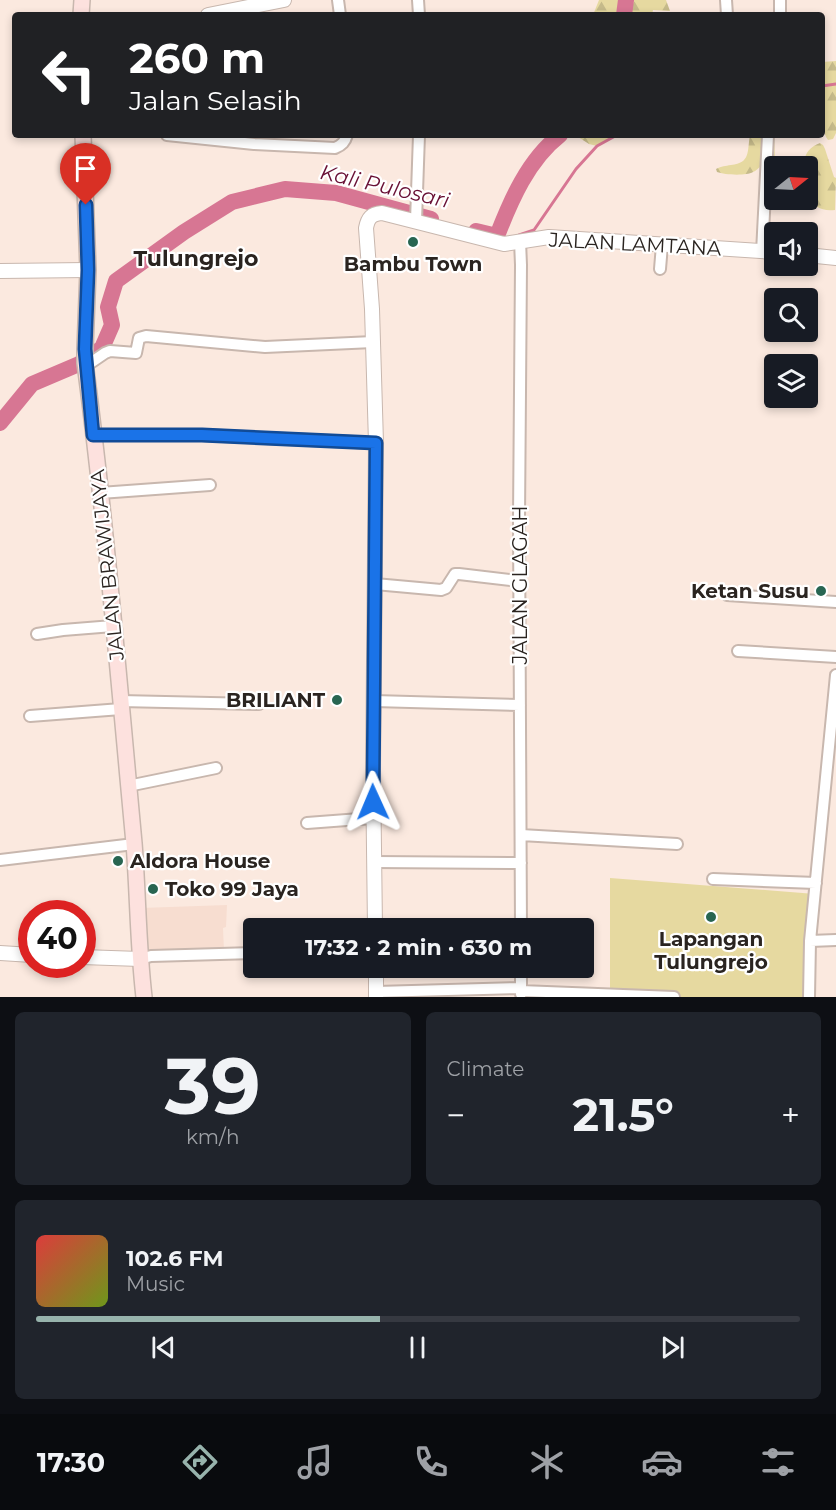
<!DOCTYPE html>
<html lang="en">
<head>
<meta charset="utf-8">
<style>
	:root { --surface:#171b24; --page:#20242c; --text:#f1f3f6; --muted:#9ea1a6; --line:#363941; --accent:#97b3ac }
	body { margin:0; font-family:Montserrat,sans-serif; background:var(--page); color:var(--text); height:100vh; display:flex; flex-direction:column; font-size:22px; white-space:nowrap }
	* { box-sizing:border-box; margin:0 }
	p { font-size:20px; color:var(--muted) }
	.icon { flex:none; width:33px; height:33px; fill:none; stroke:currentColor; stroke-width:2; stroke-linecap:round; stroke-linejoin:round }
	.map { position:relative; height:997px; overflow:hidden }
	.details { display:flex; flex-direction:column; gap:15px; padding:15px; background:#0d0f14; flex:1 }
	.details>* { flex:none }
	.hud { position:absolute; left:12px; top:12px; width:813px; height:126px; border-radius:6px; box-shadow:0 3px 9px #0003; background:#202124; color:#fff; overflow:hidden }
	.needle { width:39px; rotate:72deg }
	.fabs { position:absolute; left:764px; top:156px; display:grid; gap:12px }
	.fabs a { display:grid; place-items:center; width:54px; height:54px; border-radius:6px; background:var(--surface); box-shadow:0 3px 9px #0003; font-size:30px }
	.speed { position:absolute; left:18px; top:900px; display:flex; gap:12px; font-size:30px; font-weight:700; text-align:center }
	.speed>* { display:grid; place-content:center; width:78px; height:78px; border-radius:50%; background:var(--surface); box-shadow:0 3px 9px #0003; line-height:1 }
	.speed .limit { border:9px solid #d22; background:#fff; color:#111 }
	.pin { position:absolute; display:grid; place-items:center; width:51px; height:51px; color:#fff; margin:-62px -26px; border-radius:50% 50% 50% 0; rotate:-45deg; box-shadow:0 0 6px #0007 }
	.pin .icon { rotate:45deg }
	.me { position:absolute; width:66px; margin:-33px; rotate:359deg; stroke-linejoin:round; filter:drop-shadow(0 0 4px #0008) }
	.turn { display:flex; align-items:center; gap:21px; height:126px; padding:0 18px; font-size:27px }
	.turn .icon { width:78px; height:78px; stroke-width:2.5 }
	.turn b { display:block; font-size:42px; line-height:51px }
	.big { font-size:45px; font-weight:700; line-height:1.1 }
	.details .card { flex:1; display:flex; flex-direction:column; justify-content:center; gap:9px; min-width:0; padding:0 21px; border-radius:9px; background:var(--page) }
	.details .dial { align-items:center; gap:0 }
	.dial b { font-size:78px; line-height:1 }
	.song { display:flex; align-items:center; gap:18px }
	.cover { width:72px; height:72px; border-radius:9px; background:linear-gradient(135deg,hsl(0 70% 55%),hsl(80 70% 35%)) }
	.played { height:6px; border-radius:3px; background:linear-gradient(90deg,var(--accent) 45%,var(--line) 45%) }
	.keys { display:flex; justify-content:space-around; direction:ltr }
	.heat { display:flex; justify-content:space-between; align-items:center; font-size:33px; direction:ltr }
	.details .tiles { flex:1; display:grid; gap:15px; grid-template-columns:1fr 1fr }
	.card:last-child { grid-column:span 2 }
	.trip { position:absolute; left:243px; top:918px; width:351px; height:60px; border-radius:6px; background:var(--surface); box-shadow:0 3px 9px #0003; font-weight:700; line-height:60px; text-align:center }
	.menu { display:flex; height:96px; justify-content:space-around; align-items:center; background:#090b0e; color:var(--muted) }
	.menu .icon { width:42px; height:42px }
	.menu .current { color:var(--accent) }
	.menu b { font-size:27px; color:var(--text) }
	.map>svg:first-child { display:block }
</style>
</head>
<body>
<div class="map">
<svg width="836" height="997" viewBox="0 0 836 997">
	<defs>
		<pattern id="forest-firs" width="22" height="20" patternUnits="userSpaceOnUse" patternTransform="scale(1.5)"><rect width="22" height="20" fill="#e6d9a0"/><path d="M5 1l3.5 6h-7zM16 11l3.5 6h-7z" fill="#c5ba8a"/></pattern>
	</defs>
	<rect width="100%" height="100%" fill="#fbe9df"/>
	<path fill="#f7ddd0" d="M227,905L226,927L223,928L224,951L143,949L141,908Z"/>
	<path fill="url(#forest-firs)" d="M599,0H666L670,11L653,10L652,15H593Z
		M836,61V133L833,139L828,140C818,127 822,80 822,62Z
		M575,135H617L597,146L589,144Z
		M750,135H774L775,160C771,163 767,164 761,166C758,168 756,171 753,172C746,176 725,175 717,172L716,169C722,166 725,166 731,165C751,163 747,151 750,135Z
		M820,143L823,145L825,149L834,177L836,178L835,210C805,213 807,188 807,166H805C803,155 809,147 820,143Z"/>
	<path fill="#e6d9a0" d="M610,878L815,894L809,997H674L610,995Z"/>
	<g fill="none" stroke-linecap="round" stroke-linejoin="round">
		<path stroke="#d77693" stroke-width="3" d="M822,86L836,84
			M519,235L534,230L576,169L597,146L617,135"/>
		<path stroke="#d77693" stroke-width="16" d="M624,15L626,0
			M476,231L497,236C511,200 528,160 560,135
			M0,423L32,384L79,364L102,348L112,325L108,307L116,281L184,232L232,202L285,189L336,193L431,219"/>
		<g stroke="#c8b7ae" stroke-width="14">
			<path id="minor" d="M338,0L340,15
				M418,0L419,15
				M726,0L727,15
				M780,0V15
				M167,135L254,144L335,148C342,145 345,142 347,135
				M416,221L419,135
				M520,241L521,265L519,519L521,928
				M762,252L768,135
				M660,269L662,245
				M86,366L105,353L110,351L136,353L139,338L146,336L265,347L373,342
				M93,435H202L376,443
				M100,493L210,485
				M375,584L441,590L446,588L455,574H459L519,581
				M727,595L836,602
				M37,634L63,630L113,626
				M738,651L836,657
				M120,701L259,704
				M374,701L520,705
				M30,716L121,709
				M128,786L216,768
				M307,823L373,818
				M521,835L677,844
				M0,860L134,844
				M374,862L521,863
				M713,879L816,883
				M810,941L836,940
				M140,959L151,956L254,953
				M521,991L674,997
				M376,992L521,988
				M521,994V968
				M809,997L810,941L836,675"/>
		</g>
		<g stroke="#c8b7ae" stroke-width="16">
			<path id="tertiary" d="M208,15L284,0
				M807,255L836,258
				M0,271L88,270
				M375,928L373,770L376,443L372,309L366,228C368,218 371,214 382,213L504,244L549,237L774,252
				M0,953L32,955
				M82,957L140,959
				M376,968V997"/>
		</g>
		<g stroke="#c8b7ae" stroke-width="18">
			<path id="secondary" d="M81,15L82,0
				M83,135L88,270L85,349V363C106,523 119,683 134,843C138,894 138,946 144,997"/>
		</g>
		<use href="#minor" stroke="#fff" stroke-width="10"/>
		<use href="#tertiary" stroke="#fff" stroke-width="14"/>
		<use href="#secondary" stroke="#fde1de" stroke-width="15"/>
	</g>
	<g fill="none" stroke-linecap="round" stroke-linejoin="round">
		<g stroke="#114b97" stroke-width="15">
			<path id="route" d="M86,205L88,270L85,349L93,435H202L376,443L373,802"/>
		</g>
		<use href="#route" stroke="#1a73e8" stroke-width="10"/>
	</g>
	<g fill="#286551" stroke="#fff" stroke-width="2">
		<circle cx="413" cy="242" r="6"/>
		<circle cx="821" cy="591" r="6"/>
		<circle cx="337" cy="700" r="6"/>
		<circle cx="118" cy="861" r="6"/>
		<circle cx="153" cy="889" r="6"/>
		<circle cx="711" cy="917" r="6"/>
	</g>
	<g text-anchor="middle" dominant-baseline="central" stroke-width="4.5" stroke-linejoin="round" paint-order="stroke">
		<g font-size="20" fill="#2a2420" stroke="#fff">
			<text transform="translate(635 244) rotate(3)">JALAN LAMTANA</text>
			<text transform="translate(107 565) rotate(-96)">JALAN BRAWIJAYA</text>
			<text transform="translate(520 585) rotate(-90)">JALAN GLAGAH</text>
		</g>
		<g font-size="20" font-weight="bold" fill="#2a2420" stroke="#fff">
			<text x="413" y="264">Bambu Town</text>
			<text x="809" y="591" text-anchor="end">Ketan Susu</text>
			<text x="325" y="700" text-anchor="end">BRILIANT</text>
			<text x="130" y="861" text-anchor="start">Aldora House</text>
			<text x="165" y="889" text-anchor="start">Toko 99 Jaya</text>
			<text x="711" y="939">Lapangan<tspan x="711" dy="23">Tulungrejo</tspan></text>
		</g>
		<g font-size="21" font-style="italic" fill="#680f34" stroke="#fff">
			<text transform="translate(385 186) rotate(13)">Kali Pulosari</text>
		</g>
		<g font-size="22" font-weight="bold" fill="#2a2420" stroke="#fff">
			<text x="196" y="258">Tulungrejo</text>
		</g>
	</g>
</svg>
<div class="fabs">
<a><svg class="needle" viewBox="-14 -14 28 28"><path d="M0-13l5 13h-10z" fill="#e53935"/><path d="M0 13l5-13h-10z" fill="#9ea1a6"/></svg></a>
<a><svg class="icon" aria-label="sound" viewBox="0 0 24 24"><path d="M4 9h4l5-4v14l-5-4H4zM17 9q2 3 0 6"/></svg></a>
<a><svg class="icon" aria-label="search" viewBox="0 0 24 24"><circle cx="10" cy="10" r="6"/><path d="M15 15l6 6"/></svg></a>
<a><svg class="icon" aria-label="layers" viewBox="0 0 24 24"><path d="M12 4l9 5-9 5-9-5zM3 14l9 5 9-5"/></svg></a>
</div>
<div class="speed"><div class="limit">40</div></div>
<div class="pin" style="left:86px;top:205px;background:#d93025"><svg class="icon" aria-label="arrive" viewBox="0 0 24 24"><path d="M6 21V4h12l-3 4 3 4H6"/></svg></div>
<svg class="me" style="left:373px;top:802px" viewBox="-20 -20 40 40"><path d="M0-17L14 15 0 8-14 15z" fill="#1a73e8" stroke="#fff" stroke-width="4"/></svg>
<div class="trip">17:32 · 2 min · 630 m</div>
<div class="hud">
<div class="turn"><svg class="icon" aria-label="left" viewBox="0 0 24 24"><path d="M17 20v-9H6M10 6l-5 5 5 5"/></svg><div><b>260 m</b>Jalan Selasih</div></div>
</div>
</div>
<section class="details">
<div class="tiles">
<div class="card dial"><b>39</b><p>km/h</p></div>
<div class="card"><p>Climate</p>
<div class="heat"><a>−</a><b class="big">21.5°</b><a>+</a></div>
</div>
<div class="card">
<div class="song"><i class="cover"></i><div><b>102.6 FM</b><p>Music</p></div></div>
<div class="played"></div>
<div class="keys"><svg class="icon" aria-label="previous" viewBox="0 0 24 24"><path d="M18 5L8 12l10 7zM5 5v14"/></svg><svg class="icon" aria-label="pause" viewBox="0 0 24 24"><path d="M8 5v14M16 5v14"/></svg><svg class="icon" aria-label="next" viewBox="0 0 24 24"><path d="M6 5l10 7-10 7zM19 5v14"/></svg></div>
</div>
</div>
</section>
<nav class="menu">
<b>17:30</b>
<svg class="icon current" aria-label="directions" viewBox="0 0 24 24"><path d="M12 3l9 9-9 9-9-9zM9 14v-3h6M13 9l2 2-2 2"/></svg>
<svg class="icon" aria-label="music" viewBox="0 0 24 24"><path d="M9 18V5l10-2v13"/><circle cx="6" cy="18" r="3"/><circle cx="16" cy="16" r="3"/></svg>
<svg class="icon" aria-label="phone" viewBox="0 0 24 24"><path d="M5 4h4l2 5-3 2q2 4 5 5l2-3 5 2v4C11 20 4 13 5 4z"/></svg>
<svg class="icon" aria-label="climate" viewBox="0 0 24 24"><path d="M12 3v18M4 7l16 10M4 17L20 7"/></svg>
<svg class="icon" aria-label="car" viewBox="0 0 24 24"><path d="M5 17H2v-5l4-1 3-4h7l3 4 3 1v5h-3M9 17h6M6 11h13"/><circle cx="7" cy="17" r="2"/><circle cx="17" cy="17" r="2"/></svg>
<svg class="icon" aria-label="filters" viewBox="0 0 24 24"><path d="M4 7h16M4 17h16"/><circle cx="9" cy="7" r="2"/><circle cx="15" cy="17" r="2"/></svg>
</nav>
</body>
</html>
